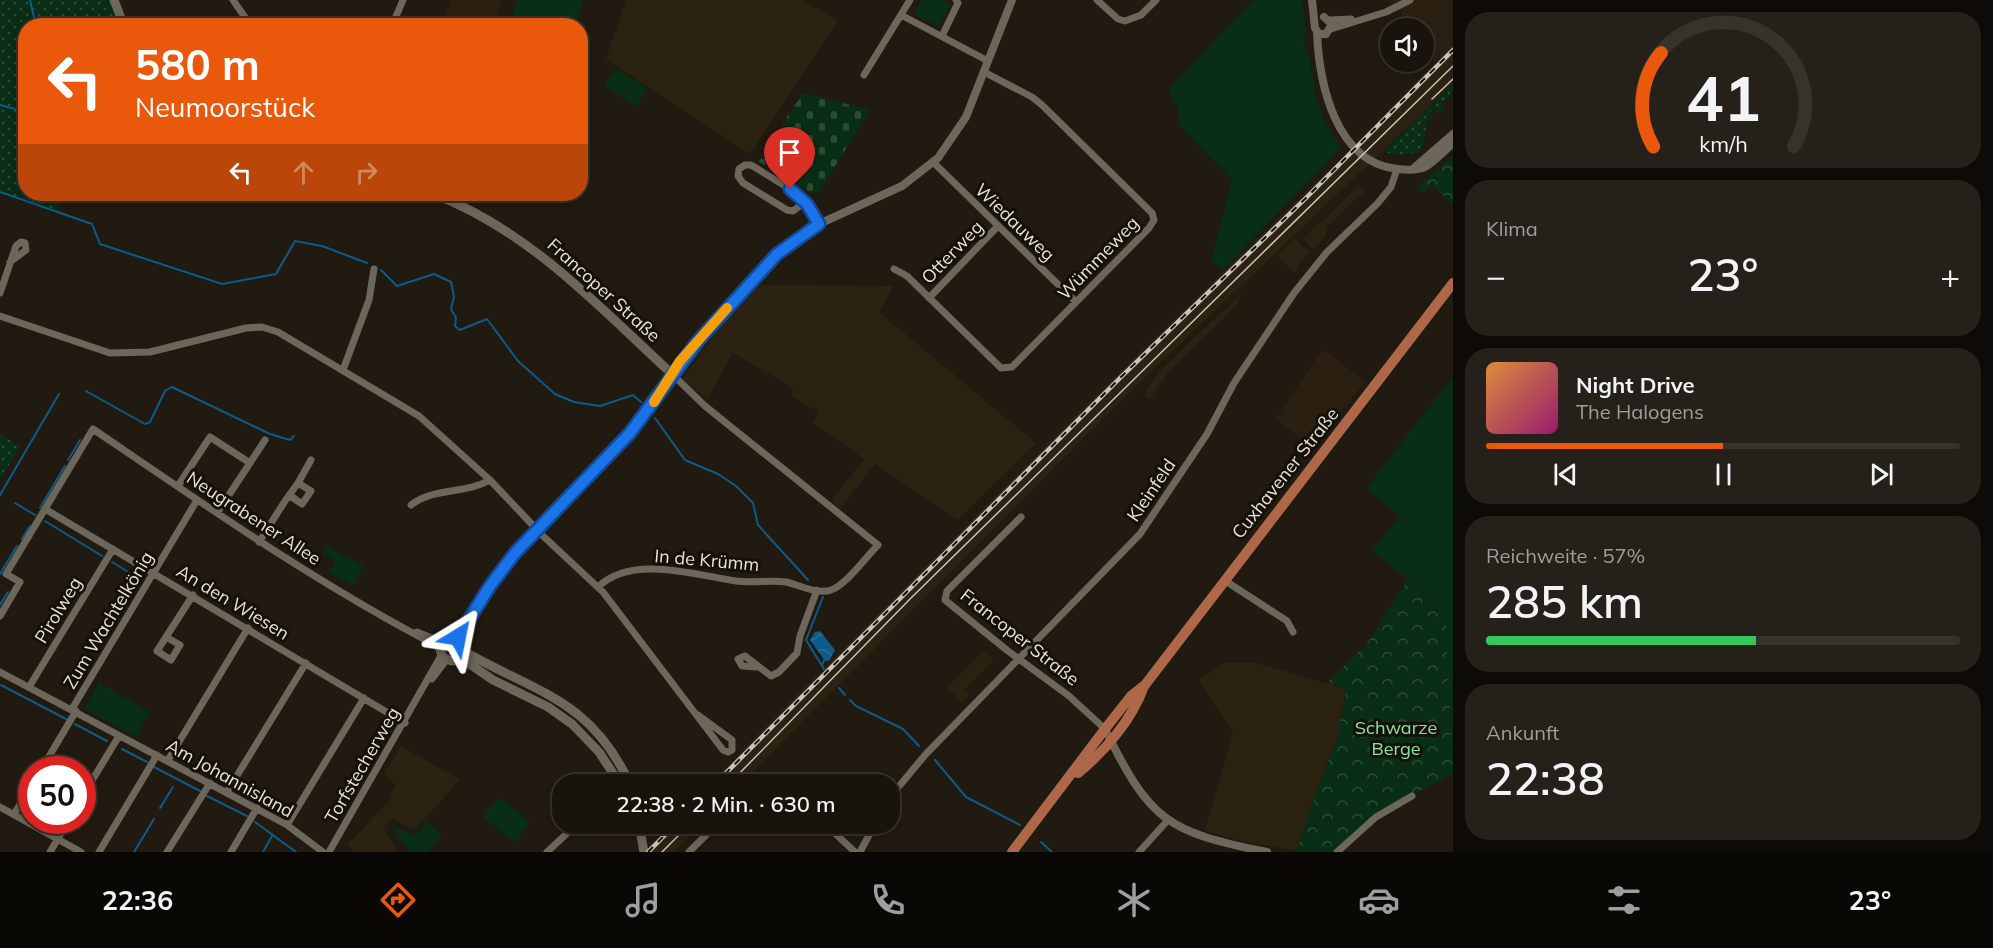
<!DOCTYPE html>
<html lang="de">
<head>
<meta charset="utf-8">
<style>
	:root { --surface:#18140c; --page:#25211a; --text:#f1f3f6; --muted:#9f9e9d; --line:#36332d; --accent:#ea580c }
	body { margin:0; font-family:Mulish,sans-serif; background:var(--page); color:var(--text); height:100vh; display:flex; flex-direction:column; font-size:22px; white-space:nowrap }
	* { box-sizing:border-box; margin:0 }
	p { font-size:20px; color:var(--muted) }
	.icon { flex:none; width:33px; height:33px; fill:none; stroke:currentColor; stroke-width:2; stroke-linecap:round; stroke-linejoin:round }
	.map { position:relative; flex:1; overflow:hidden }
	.panel { display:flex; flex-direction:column; gap:12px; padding:12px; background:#0d0b07; width:540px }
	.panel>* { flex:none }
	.top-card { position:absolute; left:18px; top:18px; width:570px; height:183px; border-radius:24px; box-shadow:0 3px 9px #0003,0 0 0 2px var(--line); background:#ea580c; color:#fff; overflow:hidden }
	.fabs { position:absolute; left:1380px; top:18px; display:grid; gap:12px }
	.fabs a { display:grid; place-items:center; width:54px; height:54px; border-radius:50%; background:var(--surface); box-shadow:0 3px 9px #0003,0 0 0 2px var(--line); font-size:30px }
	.speed { position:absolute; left:18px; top:756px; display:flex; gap:12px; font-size:30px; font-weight:700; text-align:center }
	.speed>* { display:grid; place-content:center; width:78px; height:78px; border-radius:50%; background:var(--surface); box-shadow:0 3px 9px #0003,0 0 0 2px var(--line); line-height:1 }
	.speed .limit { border:9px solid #d22; background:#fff; color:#111 }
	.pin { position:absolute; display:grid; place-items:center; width:51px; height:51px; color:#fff; margin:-62px -26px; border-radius:50% 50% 50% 0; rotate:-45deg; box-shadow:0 0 6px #0007 }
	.pin .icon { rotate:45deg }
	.me { position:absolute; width:66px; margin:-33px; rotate:35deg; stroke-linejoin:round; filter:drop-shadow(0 0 4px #0008) }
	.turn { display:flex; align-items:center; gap:21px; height:126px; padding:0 18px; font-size:27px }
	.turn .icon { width:78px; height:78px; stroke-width:2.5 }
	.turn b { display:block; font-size:42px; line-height:51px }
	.lanes { display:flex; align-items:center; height:57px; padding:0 18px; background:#0003; justify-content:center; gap:30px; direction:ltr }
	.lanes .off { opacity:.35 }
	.big { font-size:45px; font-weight:600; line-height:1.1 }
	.panel .widget { flex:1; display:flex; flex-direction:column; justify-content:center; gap:9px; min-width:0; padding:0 21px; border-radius:24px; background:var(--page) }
	.panel .dial { align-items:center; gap:0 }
	.dial svg { height:156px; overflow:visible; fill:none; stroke:var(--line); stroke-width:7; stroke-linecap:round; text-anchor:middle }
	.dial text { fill:var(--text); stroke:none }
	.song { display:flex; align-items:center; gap:18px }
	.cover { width:72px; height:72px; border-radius:9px; background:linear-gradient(135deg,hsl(30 70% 55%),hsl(320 70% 35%)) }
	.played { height:6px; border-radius:3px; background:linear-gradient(90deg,var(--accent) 50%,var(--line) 50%) }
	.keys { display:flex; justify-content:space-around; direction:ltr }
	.heat { display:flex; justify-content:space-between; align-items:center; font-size:33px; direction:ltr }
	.charge { height:9px; border-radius:4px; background:linear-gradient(90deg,#34c759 57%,var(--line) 0) }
	.trip { position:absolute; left:552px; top:774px; width:348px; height:60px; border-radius:24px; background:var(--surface); box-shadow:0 3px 9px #0003,0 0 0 2px var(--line); font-weight:600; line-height:60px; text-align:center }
	.menu { display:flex; height:96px; justify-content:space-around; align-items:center; background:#0a0805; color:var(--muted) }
	.menu .icon { width:42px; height:42px }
	.menu .on { color:var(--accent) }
	.menu b { font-size:27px; color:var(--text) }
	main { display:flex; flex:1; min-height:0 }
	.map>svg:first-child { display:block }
</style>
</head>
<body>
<main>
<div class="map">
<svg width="1453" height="852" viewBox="0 0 1453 852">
	<defs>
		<pattern id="grass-dots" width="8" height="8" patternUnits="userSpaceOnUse" patternTransform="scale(1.5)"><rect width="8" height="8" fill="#082e15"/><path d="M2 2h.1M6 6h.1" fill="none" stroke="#2c4c36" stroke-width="1.8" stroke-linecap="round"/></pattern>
		<pattern id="forest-crowns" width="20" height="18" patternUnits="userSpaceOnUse" patternTransform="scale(1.5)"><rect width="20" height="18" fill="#082e15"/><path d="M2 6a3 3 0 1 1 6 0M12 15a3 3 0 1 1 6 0" fill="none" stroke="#2c4c36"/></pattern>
		<pattern id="cemetery-stones" width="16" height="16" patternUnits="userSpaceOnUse" patternTransform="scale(1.5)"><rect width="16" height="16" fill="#082e15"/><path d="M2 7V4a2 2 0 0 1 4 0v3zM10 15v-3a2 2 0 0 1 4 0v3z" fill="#2c4c36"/></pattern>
		<pattern id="water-waves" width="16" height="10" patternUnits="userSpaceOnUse" patternTransform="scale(1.5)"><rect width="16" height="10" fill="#0c5b89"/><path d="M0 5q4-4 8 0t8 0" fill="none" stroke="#2f7299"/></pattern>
	</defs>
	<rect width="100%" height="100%" fill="#201a10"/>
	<path fill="#2b1f12" d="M451,0H502L495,25H440Z
		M1392,0H1453V45L1435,63L1424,46V28H1411Z
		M1323,349L1365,381L1318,442L1310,446L1276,418Z"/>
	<path fill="#2b2212" d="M626,0H803L838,21L750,154L606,59Z
		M1453,45V84L1131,391L740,784H709L1092,399L1337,162Z
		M1360,185L1365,191L1325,228L1327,235L1313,249L1303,239Z
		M1294,238L1309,253L1300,262L1295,273L1277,255Z
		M760,285L894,286L879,312L1036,443L958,520L875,464L840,509L831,501L864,459L813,423L819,412L792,397L793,388L733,353L707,399L682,379L716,333Z
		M1242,293L1237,305L1168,372L1150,399L1144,395L1159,371Z
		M984,650L994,660L965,689L970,694L962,702L947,688Z
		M1253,662L1346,689L1338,736L1314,797L1297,851L1236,840L1205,830L1233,733L1199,680L1225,663Z
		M401,746L460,780L414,830L392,819L383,828L398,852H355L347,845L392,798L390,795L396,785L384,774Z
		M671,824H702L673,852H643Z"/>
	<path fill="url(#grass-dots)" d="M0,0H114L123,25L26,26V194H63L58,212L0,192Z
		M1453,84V90L1449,94L1451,97L1441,102L1445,107L1439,113L1434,108L1430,112L1434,117L1427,122L1422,151L1401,155L1383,152Z
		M0,434L20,447L0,480Z"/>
	<path fill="url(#forest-crowns)" d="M1453,156V206L1433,185L1423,193L1417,187Z
		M1408,580L1429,597L1447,625L1453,773L1371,818L1335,852L1297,851L1314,798L1338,736L1346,689L1328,682L1366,645Z"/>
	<path fill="url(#cemetery-stones)" d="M803,93L870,110L819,192L810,193L758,161Z"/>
	<path fill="#082e15" d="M517,0H583L576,25H542L512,17Z
		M921,0H943L951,4L939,26L914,14Z
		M1253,0H1302L1306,32L1303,42L1309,54L1316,98L1325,122L1341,148L1223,270L1211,262L1232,180L1179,125V111L1168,90Z
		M616,68L648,89L636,106L604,86Z
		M1453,377V773L1446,626L1429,597L1372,551L1400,516L1366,488Z
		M327,546L364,566L353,586L329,572L335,561L323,553Z
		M99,682L150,712L136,737L84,709Z
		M499,797L530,822L515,843L483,817Z
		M427,822L442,835L427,852H410L391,825L415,836Z"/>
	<path fill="url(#water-waves)" d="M820,631L835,650L829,661H825L810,640L815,632Z"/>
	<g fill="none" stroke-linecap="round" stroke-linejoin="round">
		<path stroke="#0c5b89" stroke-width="2" d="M30,0L36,26
			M0,105L26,112
			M0,192L92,224L100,244L222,284L276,274L295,241L322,246L367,263
			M381,270L397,286L434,274L451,282L454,297L451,309L456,318L455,326L460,330L487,319L518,361L555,394L574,402L600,406L633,395L641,402
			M86,391L145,424L150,422L165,391L172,387L270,434L290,440L294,436
			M655,418L685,460L718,474L736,486L753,503L758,525L808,580
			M68,460L80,440
			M0,495L59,394
			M15,503L35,515
			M40,508L65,466
			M45,521L102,556
			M22,539L30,526
			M112,562L138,578
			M0,574L17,546
			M823,597L806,640L824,669
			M0,605L8,592
			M822,666L824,660
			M1,685L66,719
			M839,688L845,695
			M850,700L856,706L903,729L919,746
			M75,724L107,741
			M122,749L147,762
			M935,760L966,797L1020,825
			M154,767L200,791
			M207,796L247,816
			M160,808L173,787
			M255,822L296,852
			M1041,842L1052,852
			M134,852L154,819
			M263,852L272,836"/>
		<path stroke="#6d665a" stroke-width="7" d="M233,0L251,26
			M1097,0L1118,19L1125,21L1141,15L1156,0
			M901,15L988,61
			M1330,20L1351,19
			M392,26L403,0
			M1331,29L1386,12L1410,0
			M942,36L958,3L956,0
			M864,75L910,0
			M934,163L1076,302
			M805,202L793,211L787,210L743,183L738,176L739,169L745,165H751L795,192C806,201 812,211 819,224
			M894,269L907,276L1001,368L1012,367L1149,228L1154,220L1152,213L1042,105L1032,97L984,72
			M0,293L16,246L21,242L25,243L26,250L10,262
			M929,298L997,227
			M0,316L110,353L150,352L246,328L262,327L278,332L419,416L490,480L543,536L603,592L723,750L728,752L732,750V740L698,715
			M343,370L369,300L374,269
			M250,463L265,440
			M298,483L311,460
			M178,486L210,437L250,463L217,513
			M411,505C435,487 466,494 490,480
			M45,509L405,723
			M1021,517L947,591L945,600L1008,651L1069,696L1105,729
			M259,542L285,501L298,483L311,491L302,504L289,495
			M1224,580L1287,621L1293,632
			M598,587C631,554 696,575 736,581C753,583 769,580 786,582C800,585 818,595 831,590C846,585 866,557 878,545L705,406L672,374
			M0,616L20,582L6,574L93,429C206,506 319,585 441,648
			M417,632L442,642
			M166,637L180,645L171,660L157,651L193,595
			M758,667L742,666L738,659L745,656L771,676L779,672L797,653L800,636L817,590
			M0,672L287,825L323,852
			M432,679L447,659
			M29,687L113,549
			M72,709L197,500
			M168,760L248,628
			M41,770L76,711
			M755,784L769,779L786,784
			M227,792L306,663
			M82,797L119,736
			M890,797L926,754L1140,534L1207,434L1234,383L1294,293L1327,252L1377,204L1391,187L1397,169
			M0,807L81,852
			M14,814L32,785
			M825,824L855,852
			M287,825L364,698
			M50,852L69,820
			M99,852L157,755
			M167,852L210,783
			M231,852L257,808
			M329,852L442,654
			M547,852L577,824
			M689,852L717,824
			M860,852L875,824
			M1139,852L1168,820
			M1337,852L1376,817L1412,796"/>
		<path stroke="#6d665a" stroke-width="8" d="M1312,0L1315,28L1319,34H1326
			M1324,17L1332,24L1326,34
			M1317,32C1319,83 1335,162 1397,169C1406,170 1417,171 1425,167C1435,161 1444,151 1453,143
			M1414,168L1453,134
			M672,374L698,341L787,245L819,224L902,186L938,158L966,117L1012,0
			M1105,729C1150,821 1167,832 1267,852"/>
		<path stroke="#6d665a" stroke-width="9" d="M114,0L124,26
			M284,194L325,197L357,194
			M434,194C530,231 598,306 672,374L630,433L515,553L454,636
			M440 648a13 13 0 1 1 26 0a13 13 0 1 1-26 0Z
			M465,652C538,693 591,700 630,784
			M461,658L493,680L548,707L572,724L599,752L620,784
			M639,824L644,852"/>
		<path stroke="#ae6849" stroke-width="10" d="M1078,773C1105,751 1132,720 1144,686
			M1012,852L1105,729L1131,696L1145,685L1453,283"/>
		<path stroke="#c8c3bc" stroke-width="1.5" d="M1432,99L1453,79
			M729,784L910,599L1453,66
			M662,852L690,824"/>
		<g stroke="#c8c3bc" stroke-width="4.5">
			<path id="rail" d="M715,784L1121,377L1308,196L1453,50
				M648,852L676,824"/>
		</g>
		<use href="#rail" stroke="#161108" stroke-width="2" stroke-dasharray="7" stroke-linecap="butt"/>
	</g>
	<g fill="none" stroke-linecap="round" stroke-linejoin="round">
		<g stroke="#114b97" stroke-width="15">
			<path id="route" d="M458,637L490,586L515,553L630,433L698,341L777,254L819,224L807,204L790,189"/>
		</g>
		<use href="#route" stroke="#1a73e8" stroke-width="10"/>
		<path stroke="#f59e0b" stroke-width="10" d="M654,402L680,361L727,308"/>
	</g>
	<g text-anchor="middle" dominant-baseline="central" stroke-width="6" stroke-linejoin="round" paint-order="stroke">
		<g font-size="18" fill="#e7e3dc" stroke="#161108">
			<text transform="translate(1015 222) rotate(44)">Wiedauweg</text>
			<text transform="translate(952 252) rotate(-46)">Otterweg</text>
			<text transform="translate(1098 258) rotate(-46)">Wümmeweg</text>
			<text transform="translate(604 290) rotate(42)">Francoper Straße</text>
			<text transform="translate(1285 473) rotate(-52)">Cuxhavener Straße</text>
			<text transform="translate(1151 490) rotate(-56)">Kleinfeld</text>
			<text transform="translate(254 518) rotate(33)">Neugrabener Allee</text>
			<text transform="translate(707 560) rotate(5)">In de Krümm</text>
			<text transform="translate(233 602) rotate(31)">An den Wiesen</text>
			<text transform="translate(58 610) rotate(-59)">Pirolweg</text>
			<text transform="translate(108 620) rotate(-59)">Zum Wachtelkönig</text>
			<text transform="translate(1020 637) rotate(38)">Francoper Straße</text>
			<text transform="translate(362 765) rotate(-60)">Torfstecherweg</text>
			<text transform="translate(230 778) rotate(29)">Am Johannisland</text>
		</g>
		<g font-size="18" fill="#87e4a0" stroke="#161108">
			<text x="1396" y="727">Schwarze<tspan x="1396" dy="21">Berge</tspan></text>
		</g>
	</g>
</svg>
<div class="fabs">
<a><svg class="icon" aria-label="sound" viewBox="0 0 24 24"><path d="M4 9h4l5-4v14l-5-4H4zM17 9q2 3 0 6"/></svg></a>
</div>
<div class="speed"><div class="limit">50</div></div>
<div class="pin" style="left:790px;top:189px;background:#d93025"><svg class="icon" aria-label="arrive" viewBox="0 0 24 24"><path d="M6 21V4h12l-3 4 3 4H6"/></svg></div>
<svg class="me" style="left:458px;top:637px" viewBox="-20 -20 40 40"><path d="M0-17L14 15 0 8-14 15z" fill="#1a73e8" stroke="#fff" stroke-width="4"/></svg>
<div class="trip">22:38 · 2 Min. · 630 m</div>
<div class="top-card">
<div class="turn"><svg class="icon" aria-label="left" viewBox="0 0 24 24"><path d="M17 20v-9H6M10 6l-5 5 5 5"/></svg><div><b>580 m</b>Neumoorstück</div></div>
<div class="lanes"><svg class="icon" aria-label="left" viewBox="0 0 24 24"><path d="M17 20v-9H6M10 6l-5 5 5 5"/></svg><svg class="icon off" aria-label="ahead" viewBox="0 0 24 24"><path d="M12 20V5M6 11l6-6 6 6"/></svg><svg class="icon off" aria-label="right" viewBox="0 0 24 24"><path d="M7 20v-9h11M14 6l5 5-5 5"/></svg></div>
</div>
</div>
<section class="panel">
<div class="widget dial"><svg viewBox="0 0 100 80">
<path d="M14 69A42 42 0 1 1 86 69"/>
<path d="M14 69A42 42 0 0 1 18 21" stroke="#ea580c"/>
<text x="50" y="56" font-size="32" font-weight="700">41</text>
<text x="50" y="72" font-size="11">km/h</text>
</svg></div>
<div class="widget"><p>Klima</p>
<div class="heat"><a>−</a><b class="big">23°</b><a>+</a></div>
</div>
<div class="widget">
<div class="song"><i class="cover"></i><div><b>Night Drive</b><p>The Halogens</p></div></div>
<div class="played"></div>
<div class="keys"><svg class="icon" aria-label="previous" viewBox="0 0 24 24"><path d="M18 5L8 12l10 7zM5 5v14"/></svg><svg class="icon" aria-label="pause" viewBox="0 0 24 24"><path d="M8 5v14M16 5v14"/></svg><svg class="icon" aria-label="next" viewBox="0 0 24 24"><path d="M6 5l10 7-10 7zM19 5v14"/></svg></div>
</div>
<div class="widget"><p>Reichweite · 57%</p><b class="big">285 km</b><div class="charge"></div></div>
<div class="widget"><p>Ankunft</p><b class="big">22:38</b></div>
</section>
</main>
<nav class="menu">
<b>22:36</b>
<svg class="icon on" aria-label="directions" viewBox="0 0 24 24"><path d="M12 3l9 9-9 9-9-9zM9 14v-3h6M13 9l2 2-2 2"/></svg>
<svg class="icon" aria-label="music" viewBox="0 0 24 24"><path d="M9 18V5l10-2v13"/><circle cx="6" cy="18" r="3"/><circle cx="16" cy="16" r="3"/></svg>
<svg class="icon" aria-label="phone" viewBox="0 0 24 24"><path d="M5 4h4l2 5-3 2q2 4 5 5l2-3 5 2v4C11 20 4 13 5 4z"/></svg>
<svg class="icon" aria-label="climate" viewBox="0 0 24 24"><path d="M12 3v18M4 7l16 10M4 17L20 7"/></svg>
<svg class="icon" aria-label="car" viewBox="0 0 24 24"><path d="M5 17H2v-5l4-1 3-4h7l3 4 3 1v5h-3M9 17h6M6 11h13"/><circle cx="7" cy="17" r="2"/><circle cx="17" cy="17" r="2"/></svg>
<svg class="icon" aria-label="filters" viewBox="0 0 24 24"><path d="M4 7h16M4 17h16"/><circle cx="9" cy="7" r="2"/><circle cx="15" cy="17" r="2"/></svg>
<b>23°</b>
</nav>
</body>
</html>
